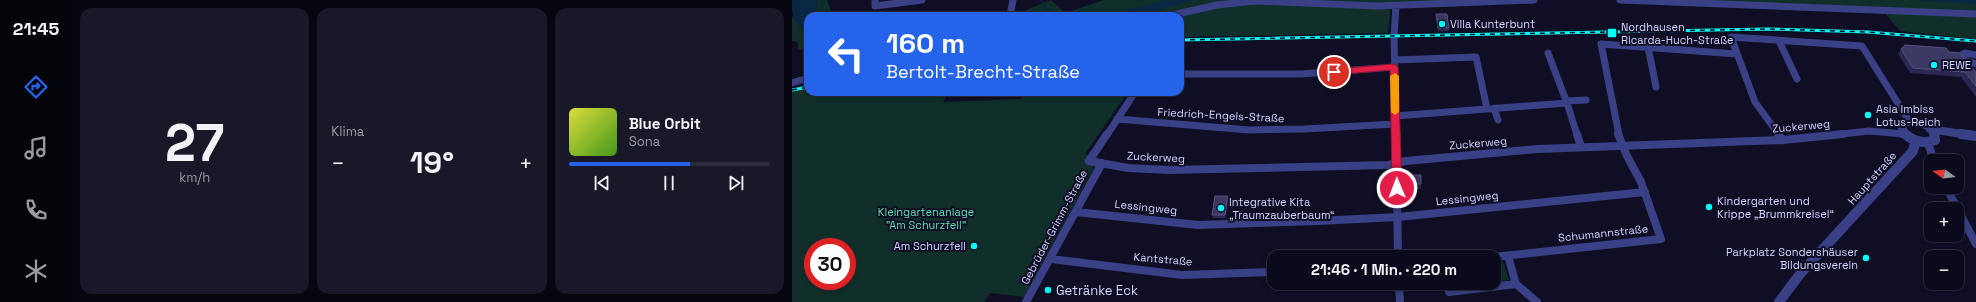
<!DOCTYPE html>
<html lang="de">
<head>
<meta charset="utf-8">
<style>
	:root { --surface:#0b0a1c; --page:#191829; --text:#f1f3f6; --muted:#9a9aa3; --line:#2b2b3b; --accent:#2563eb }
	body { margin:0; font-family:"Space Grotesk",sans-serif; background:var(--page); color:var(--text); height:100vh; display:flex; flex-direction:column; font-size:15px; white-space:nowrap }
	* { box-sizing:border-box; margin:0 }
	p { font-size:13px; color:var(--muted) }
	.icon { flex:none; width:22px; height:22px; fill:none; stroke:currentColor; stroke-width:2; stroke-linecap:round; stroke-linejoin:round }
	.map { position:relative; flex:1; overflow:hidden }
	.details { display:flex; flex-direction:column; gap:8px; padding:8px; background:#06060f; width:720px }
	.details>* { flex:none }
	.top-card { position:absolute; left:12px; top:12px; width:380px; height:84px; border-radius:12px; box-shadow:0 2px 6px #0003,0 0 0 1px var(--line); background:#2563eb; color:#fff; overflow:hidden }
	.needle { width:26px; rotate:284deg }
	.controls { position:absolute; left:1132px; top:154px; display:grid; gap:8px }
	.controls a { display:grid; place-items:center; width:40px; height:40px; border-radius:8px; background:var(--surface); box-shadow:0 2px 6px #0003,0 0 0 1px var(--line); font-size:20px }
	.speed { position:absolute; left:12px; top:238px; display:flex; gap:8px; font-size:20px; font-weight:700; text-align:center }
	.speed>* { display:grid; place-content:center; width:52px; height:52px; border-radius:50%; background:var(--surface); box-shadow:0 2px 6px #0003,0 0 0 1px var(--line); line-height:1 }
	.speed .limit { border:6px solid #d22; background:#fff; color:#111 }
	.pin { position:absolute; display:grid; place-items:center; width:34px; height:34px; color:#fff; margin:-17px; border:2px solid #fff; border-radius:50%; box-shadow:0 1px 4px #0007 }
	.me { position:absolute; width:44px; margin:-22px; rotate:359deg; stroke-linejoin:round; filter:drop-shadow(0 0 3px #0008) }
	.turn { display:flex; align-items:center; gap:14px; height:84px; padding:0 16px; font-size:18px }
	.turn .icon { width:52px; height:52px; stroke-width:2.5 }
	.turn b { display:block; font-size:28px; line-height:34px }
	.big { font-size:30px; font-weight:800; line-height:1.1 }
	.details .card { flex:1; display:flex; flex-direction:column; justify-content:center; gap:6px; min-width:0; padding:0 14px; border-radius:12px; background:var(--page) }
	.details .dial { align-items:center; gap:0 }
	.dial b { font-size:52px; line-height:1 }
	.song { display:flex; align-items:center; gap:12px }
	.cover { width:48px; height:48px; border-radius:6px; background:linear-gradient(135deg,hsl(60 70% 55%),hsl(100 70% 35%)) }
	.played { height:4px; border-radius:2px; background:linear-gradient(90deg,var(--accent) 60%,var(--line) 60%) }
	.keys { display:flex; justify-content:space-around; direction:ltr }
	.heat { display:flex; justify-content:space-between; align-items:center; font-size:22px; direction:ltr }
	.details .tiles { flex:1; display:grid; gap:8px; grid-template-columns:repeat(3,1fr) }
	.trip { position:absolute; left:475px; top:250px; width:234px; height:40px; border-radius:12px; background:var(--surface); box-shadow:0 2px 6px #0003,0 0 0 1px var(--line); font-weight:800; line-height:40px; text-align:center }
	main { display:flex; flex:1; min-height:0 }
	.tabs { display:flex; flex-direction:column; width:72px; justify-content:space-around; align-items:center; background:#04040b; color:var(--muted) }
	.tabs .icon { width:28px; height:28px }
	.tabs .on { color:var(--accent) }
	.tabs b { font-size:18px; color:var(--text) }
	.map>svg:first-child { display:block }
</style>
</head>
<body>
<main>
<nav class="tabs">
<b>21:45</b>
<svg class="icon on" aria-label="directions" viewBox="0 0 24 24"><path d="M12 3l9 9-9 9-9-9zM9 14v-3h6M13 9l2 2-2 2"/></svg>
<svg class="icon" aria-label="music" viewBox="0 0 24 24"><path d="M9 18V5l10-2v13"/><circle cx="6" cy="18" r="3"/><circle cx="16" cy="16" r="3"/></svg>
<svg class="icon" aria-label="phone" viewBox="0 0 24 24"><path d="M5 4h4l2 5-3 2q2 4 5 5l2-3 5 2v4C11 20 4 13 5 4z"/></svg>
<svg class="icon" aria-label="climate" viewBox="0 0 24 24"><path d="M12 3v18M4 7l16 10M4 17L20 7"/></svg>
</nav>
<section class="details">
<div class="tiles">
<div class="card dial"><b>27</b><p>km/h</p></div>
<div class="card"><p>Klima</p>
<div class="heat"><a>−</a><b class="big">19°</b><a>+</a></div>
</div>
<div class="card">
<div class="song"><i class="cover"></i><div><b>Blue Orbit</b><p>Sona</p></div></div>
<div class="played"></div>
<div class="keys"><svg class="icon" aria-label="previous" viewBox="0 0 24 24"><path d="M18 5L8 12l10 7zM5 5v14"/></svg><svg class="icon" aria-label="pause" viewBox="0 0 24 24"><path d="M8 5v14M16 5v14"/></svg><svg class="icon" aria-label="next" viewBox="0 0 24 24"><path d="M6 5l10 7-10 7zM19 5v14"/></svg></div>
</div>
</div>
</section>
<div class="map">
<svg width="1184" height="302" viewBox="0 0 1184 302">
	<rect width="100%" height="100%" fill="#0f0e25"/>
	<path fill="#112f2a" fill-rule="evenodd" d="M23,0H35L41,16H23L25,2Z
		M259,0L273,13L312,0H691L599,4L596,33L388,37V16H220Z
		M896,0H1180L1184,4V39L1108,31L1089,8Z
		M0,16L6,24L16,33V51L6,49V42L0,41Z
		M16,88V92H157L151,102L229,99L234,92H336L293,154L307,158L232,297L198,293L192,302H0V91ZM21,247H55V281H21Z
		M711,262L717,280L702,282V263Z"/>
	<path fill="#092643" d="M0,0H23L25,2L23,16H16V33C1,22 0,17 0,0Z
		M374,0H402L347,16H301L319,14Z
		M1123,0H1184V4Z"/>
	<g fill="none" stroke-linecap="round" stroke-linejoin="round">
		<path stroke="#092643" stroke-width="1.5" d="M249,0L255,9L270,16"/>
		<path stroke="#394085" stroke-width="7" d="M83,0V6L130,0
			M828,0L1184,14
			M218,16L221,0
			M376,16L425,5L463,1L585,6L742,0
			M987,41L1005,79
			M856,47L864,87
			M1184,55L1173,53L1168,56L1172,60L1184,64
			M603,60L684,57L695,109L603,116
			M388,74H509L602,67
			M0,83L16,78
			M774,101L794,100
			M775,103L785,135
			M702,108L706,120
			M695,109L775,103L756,53
			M325,119L457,130L512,129L603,124
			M315,135L343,92
			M604,135L602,36L604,6
			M827,135L809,44L945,54
			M987,135L963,102L939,37L1070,46L1117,121
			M1041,135L1077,131L1112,134"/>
		<path stroke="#394085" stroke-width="8" d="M315,134L297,161L336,168L376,170L596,165L614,161L746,149L991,140L1051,134
			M604,134L606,257
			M785,134L789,147
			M986,134L991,140
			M1110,134H1112
			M1136,143L1142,161
			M1154,187L1184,244
			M284,212L406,225L526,221L606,217L853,192
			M702,257L869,239L849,182L835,156L826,134
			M259,259L390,275L482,272
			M607,283L608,302
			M655,283L657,292L724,284L716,256
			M724,284L745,302
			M234,302L310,163"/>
		<path stroke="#394085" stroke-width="8" d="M1138,129L1176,135
			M1114,135L1109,126L1111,123C1122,120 1137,123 1143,135"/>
		<path stroke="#394085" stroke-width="10" d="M1113,134C1122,142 1132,144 1143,140L1142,134
			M1169,134L1184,136
			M987,302L1008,274L1121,151L1124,141"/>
		<g stroke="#00fef5" stroke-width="3">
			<path id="rail" d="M388,40L976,29L1076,32L1184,41
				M0,90L16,87"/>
		</g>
		<use href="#rail" stroke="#0f0e25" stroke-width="1.5" stroke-dasharray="5" stroke-linecap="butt"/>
	</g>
	<path fill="#2a2753" d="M644,14L657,28V31H646Z
		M1109,49L1157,52L1184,72V97L1169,77L1118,73L1106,54Z
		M617,175L629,184V189H617Z
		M436,196L437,199L434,218H421L420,215Z"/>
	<path fill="#171539" d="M436,196L437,199L434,218L433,215Z"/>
	<path fill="#3c3a65" stroke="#54527e" d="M644,14H655L657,28H646Z
		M1113,45L1154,48L1157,52L1168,53L1184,72V86L1173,72L1121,68L1109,49Z
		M617,175H629V184H618Z
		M423,196H436L433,215H420Z"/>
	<path fill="#e11d48" stroke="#92132f" d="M602,64L606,67L610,188L605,192L600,188L598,70L542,75L538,72L542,69Z"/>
	<path fill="#f59e0b" d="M603,73L607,76V112L603,115L599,112L598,76Z"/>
	<g fill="#00fef5" stroke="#0f0e25" stroke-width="1.5">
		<circle cx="650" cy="24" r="4"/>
		<rect x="815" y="28" width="10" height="10" rx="2"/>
		<circle cx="1142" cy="65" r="4"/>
		<circle cx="1076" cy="115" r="4"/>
		<circle cx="917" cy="207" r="4"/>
		<circle cx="429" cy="208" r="4"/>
		<circle cx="182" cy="246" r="4"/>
		<circle cx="1074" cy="258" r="4"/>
		<circle cx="256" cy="290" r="4"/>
	</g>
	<g text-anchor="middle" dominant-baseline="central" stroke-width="4" stroke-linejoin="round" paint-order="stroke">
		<g font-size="11" fill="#d3d4ff" stroke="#0f0e25" text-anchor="start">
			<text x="658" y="24">Villa Kunterbunt</text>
			<text x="829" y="27">Nordhausen<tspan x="829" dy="13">Ricarda-Huch-Straße</tspan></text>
			<text x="1150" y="65">REWE</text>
			<text x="1084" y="109">Asia Imbiss<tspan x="1084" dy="13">Lotus-Reich</tspan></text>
			<text x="925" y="201">Kindergarten und<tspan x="925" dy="13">Krippe „Brummkreisel“</tspan></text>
			<text x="437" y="202">Integrative Kita<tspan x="437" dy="13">„Traumzauberbaum“</tspan></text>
			<text x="174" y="246" text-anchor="end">Am Schurzfell</text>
			<text x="1066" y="252" text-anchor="end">Parkplatz Sondershäuser<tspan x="1066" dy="13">Bildungsverein</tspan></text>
		</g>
		<g font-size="11" fill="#d3d4ff" stroke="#0f0e25">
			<text transform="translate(429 115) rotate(3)">Friedrich-Engels-Straße</text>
			<text transform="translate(1009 126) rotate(-5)">Zuckerweg</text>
			<text transform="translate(686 143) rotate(-5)">Zuckerweg</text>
			<text transform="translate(364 157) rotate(3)">Zuckerweg</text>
			<text transform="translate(1080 178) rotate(-48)">Hauptstraße</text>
			<text transform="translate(675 198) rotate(-6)">Lessingweg</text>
			<text transform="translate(354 207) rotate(6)">Lessingweg</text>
			<text transform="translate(262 227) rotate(-62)">Gebrüder-Grimm-Straße</text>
			<text transform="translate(811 233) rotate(-6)">Schumannstraße</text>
			<text transform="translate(371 259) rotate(5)">Kantstraße</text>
		</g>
		<g font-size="11" fill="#5de1ae" stroke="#0f0e25">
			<text x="134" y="212">Kleingartenanlage<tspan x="134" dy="13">"Am Schurzfell"</tspan></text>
		</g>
		<g font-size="13" fill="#d3d4ff" stroke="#0f0e25" text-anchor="start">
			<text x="264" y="290">Getränke Eck</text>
		</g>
	</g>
</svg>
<div class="controls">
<a><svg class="needle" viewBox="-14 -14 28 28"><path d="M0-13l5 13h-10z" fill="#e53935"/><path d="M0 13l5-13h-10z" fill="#9a9aa3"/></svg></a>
<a>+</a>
<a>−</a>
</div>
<div class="speed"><div class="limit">30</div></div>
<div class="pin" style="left:542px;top:72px;background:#d93025"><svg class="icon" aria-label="arrive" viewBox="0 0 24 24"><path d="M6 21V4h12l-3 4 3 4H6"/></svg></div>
<svg class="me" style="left:605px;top:188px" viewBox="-20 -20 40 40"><circle r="17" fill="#e11d48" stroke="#fff" stroke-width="3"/><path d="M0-11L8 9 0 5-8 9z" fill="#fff"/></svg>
<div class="trip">21:46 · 1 Min. · 220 m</div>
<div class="top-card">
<div class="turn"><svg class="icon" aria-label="left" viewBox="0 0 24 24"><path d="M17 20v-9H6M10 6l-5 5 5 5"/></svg><div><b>160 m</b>Bertolt-Brecht-Straße</div></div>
</div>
</div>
</main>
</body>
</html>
